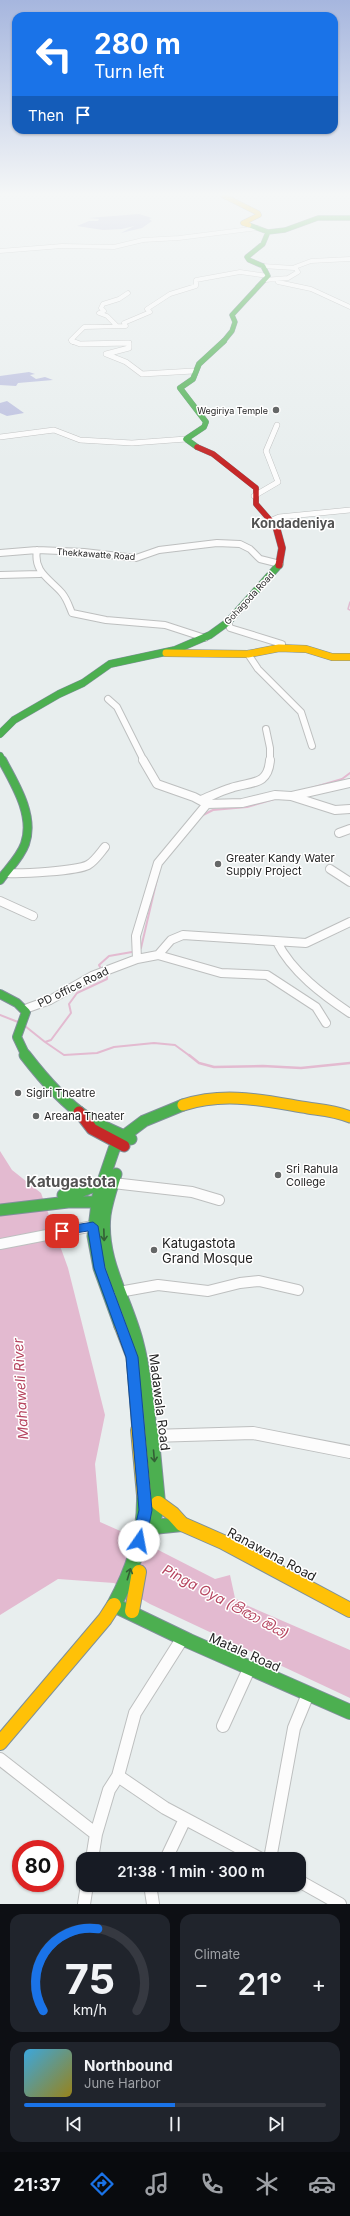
<!DOCTYPE html>
<html lang="en">
<head>
<meta charset="utf-8">
<style>
	:root { --surface:#171b24; --page:#20242c; --text:#f1f3f6; --muted:#9ea1a6; --line:#363941; --accent:#1a73e8 }
	body { margin:0; font-family:Inter,"Noto Sans Sinhala",sans-serif; background:var(--page); color:var(--text); height:100vh; display:flex; flex-direction:column; font-size:15px; white-space:nowrap }
	* { box-sizing:border-box; margin:0 }
	p { font-size:13px; color:var(--muted) }
	.icon { flex:none; width:22px; height:22px; fill:none; stroke:currentColor; stroke-width:2; stroke-linecap:round; stroke-linejoin:round }
	.map { position:relative; height:1904px; overflow:hidden }
	.sheet { display:flex; flex-direction:column; gap:10px; padding:10px; background:#0d0f14; flex:1 }
	.sheet>* { flex:none }
	.hud { position:absolute; left:12px; top:12px; width:326px; height:122px; border-radius:12px; box-shadow:0 1px 3px #0004; background:#1a73e8; color:#fff; overflow:hidden }
	.speed { position:absolute; left:12px; top:1840px; display:flex; gap:8px; font-size:20px; font-weight:700; text-align:center }
	.speed>* { display:grid; place-content:center; width:52px; height:52px; border-radius:50%; background:var(--surface); box-shadow:0 1px 3px #0004; line-height:1 }
	.speed .limit { border:6px solid #d22; background:#fff; color:#111 }
	.pin { position:absolute; display:grid; place-items:center; width:34px; height:34px; color:#fff; margin:-17px; border-radius:8px; box-shadow:0 2px 6px #0006 }
	.me { position:absolute; width:44px; margin:-22px; rotate:12deg; stroke-linejoin:round; filter:drop-shadow(0 0 3px #0008) }
	.turn { display:flex; align-items:center; gap:14px; height:84px; padding:0 16px; font-size:18px }
	.turn .icon { width:52px; height:52px; stroke-width:2.5 }
	.turn b { display:block; font-size:28px; line-height:34px }
	.then { display:flex; align-items:center; height:38px; padding:0 16px; background:#0003; gap:8px; font-size:15px }
	.big { font-size:30px; font-weight:600; line-height:1.1 }
	.sheet .tile { flex:1; display:flex; flex-direction:column; justify-content:center; gap:6px; min-width:0; padding:0 14px; border-radius:12px; background:var(--page) }
	.sheet .dial { align-items:center; gap:0 }
	.dial svg { height:104px; overflow:visible; fill:none; stroke:var(--line); stroke-width:7; stroke-linecap:round; text-anchor:middle }
	.dial text { fill:var(--text); stroke:none }
	.song { display:flex; align-items:center; gap:12px }
	.cover { width:48px; height:48px; border-radius:6px; background:linear-gradient(135deg,hsl(200 70% 55%),hsl(50 70% 35%)) }
	.played { height:4px; border-radius:2px; background:linear-gradient(90deg,var(--accent) 50%,var(--line) 50%) }
	.keys { display:flex; justify-content:space-around; direction:ltr }
	.heat { display:flex; justify-content:space-between; align-items:center; font-size:22px; direction:ltr }
	.sheet .tiles { flex:1; display:grid; gap:10px; grid-template-columns:1fr 1fr }
	.tile:last-child { grid-column:span 2 }
	.trip { position:absolute; left:76px; top:1852px; width:230px; height:40px; border-radius:12px; background:var(--surface); box-shadow:0 1px 3px #0004; font-weight:600; line-height:40px; text-align:center }
	.dock { display:flex; height:64px; justify-content:space-around; align-items:center; background:#090b0e; color:var(--muted) }
	.dock .icon { width:28px; height:28px }
	.dock .on { color:var(--accent) }
	.dock b { font-size:18px; color:var(--text) }
	.map>svg:first-child { display:block }
</style>
</head>
<body>
<div class="map">
<svg width="350" height="1904" viewBox="0 0 350 1904">
	<rect width="100%" height="100%" fill="#e8eeee"/>
	<path fill="#bbbfdf" d="M139,214L152,218L149,219L152,221L142,228L121,233L134,226L122,229L103,230L77,226L89,221H98L99,219L88,218Z
		M29,372L35,374L30,375L36,379L45,377L53,380L18,383L16,386L0,385V376Z
		M7,401L24,413L7,416L0,413V403Z"/>
	<path fill="#e3bad0" d="M0,1151L12,1170L41,1193L68,1268L105,1415L95,1464L100,1522L127,1534L215,1579L230,1575L235,1598L246,1605L350,1650V1698L150,1604L114,1583L58,1579L0,1615Z"/>
	<g fill="none" stroke-linecap="round" stroke-linejoin="round">
		<path stroke="#e3bad0" stroke-width="1.5" d="M350,602L348,609L350,610"/>
		<path stroke="#e3bad0" stroke-width="2" d="M308,789L342,779L350,773
			M201,816L213,810L247,807L278,798
			M141,948L157,879
			M100,967L99,965L109,956L132,952
			M0,1015L18,1022
			M25,1026L45,1042L51,1040L71,1013L69,1004L77,993L107,979V975
			M45,1042L64,1055L97,1053L114,1047L154,1043L175,1045L190,1056"/>
		<path stroke="#e3bad0" stroke-width="2.5" d="M189,1055L199,1063L214,1067L263,1066L301,1068L350,1063"/>
		<g stroke="#bdbfbf" stroke-width="5">
			<path id="street-far5" d="M0,251L62,246L114,247L143,240L179,238L258,228
				M262,266L294,268
				M265,280L288,278L298,272L295,267L311,261L350,259
				M278,282L311,289L350,307
				M116,325L107,316L99,313L104,311L101,308L103,304L119,299L128,293
				M73,342L71,340L84,327L126,326L124,323L150,312L147,309L170,294L196,286V280L240,272L268,276"/>
		</g>
		<g stroke="#bdbfbf" stroke-width="6">
			<path id="street-far4" d="M72,341L80,344L129,343V348L106,354L126,362L142,374L193,371
				M0,437L54,430L80,440L132,443L186,439
				M254,496L278,482L266,451L277,425
				M272,520L279,517L350,510"/>
		</g>
		<g stroke="#bdbfbf" stroke-width="8">
			<path id="street-far3" d="M37,550C33,572 50,579 62,593C67,599 69,606 72,613L106,620L165,625L205,638
				M0,553L37,550L84,552L136,558L159,550L217,543L240,544L250,549L260,559L280,564
				M0,575L40,574
				M228,622L230,628L282,644
				M248,654L258,669L301,712L312,746
				M108,699L117,707L144,761
				M266,729L270,748V761"/>
		</g>
		<g stroke="#bdbfbf" stroke-width="10">
			<path id="street-far2" d="M143,760L157,784L194,797L207,804L242,803L275,795L291,796L335,810L350,809
				M292,796L350,783
				M201,800C211,796 221,791 231,788C250,781 268,787 270,760
				M339,833L350,829
				M330,869L350,882
				M7,873C21,874 77,871 88,865C95,861 100,853 105,847
				M0,901L33,916
				M277,942C292,972 323,995 350,1013
				M158,955L221,973L267,975L316,1007L326,1023
				M137,959L158,955L171,940L183,935L306,943L350,922
				M25,1009L50,1000L92,976L137,959L136,936L158,863L207,804"/>
		</g>
		<g stroke="#bdbfbf" stroke-width="12">
			<path id="street-far1" d="M113,1183L192,1192L219,1200
				M0,1244L93,1226
				M119,1292L158,1285L208,1291L240,1283L259,1281L298,1290"/>
		</g>
		<g stroke="#bdbfbf" stroke-width="14">
			<path id="street" d="M151,1436L253,1433L350,1452
				M223,1726L249,1669
				M0,1759L96,1834
				M118,1776L165,1808L261,1859
				M92,1859L96,1834L109,1790L118,1776L135,1713L182,1639
				M166,1859L185,1819
				M270,1859L294,1728L308,1694
				M299,1881L340,1904
				M84,1904L87,1885
				M153,1904L151,1891L154,1885"/>
		</g>
		<g stroke="#7f9099" stroke-width="5.5">
			<path id="fast-far5" d="M268,232L285,230L318,218H350
				M223,342L232,331L235,322L232,315L268,276L263,266L249,260L247,257L263,244L268,232L249,225"/>
		</g>
		<g stroke="#7f9099" stroke-width="6">
			<path id="fast-far4" d="M197,447L186,439L204,427L206,422L180,388L193,379L199,364L224,341"/>
		</g>
		<g stroke="#7f9099" stroke-width="8">
			<path id="fast-far3" d="M0,734L14,720L59,694L83,683L110,664L175,650L210,635L228,622L279,565
				M0,756L2,761"/>
		</g>
		<g stroke="#7f9099" stroke-width="10">
			<path id="fast-far2" d="M0,880C8,869 20,858 25,844C35,816 15,784 2,760
				M0,994L17,1003L26,1012L17,1037L26,1056"/>
		</g>
		<g stroke="#7f9099" stroke-width="13">
			<path id="fast-far1" d="M25,1055C42,1077 63,1102 86,1117C100,1126 116,1132 131,1139
				M116,1174C112,1187 107,1201 105,1215C100,1260 126,1298 137,1340C145,1370 148,1400 151,1431
				M63,1195L79,1192L103,1183
				M0,1210L68,1202H107
				M120,1326L99,1268L93,1236L98,1196L114,1149L124,1136L144,1121L183,1105"/>
		</g>
		<g stroke="#7f9099" stroke-width="16">
			<path id="fast" d="M144,1495C145,1535 133,1570 114,1605L189,1641L350,1712
				M153,1527L182,1524
				M146,1549L158,1503L151,1430"/>
		</g>
		<g stroke="#7f9099" stroke-width="5.5">
			<path id="slow-far3" d="M224,196L258,213L259,215L243,223L249,225"/>
		</g>
		<g stroke="#7f9099" stroke-width="8">
			<path id="slow-far2" d="M166,653L248,654L279,648L306,649L332,657H350"/>
		</g>
		<g stroke="#7f9099" stroke-width="13">
			<path id="slow-far1" d="M183,1105C226,1091 265,1101 308,1108C322,1110 336,1111 350,1117
				M120,1326L132,1357L138,1431"/>
		</g>
		<g stroke="#7f9099" stroke-width="16">
			<path id="slow" d="M138,1430L144,1495
				M158,1503L173,1514L182,1524L223,1542L350,1610
				M132,1611L139,1572
				M0,1743L105,1619L114,1605"/>
		</g>
		<g stroke="#7f9099" stroke-width="6">
			<path id="jam-far2" d="M197,447L213,454L256,488V504L276,527"/>
		</g>
		<g stroke="#7f9099" stroke-width="8">
			<path id="jam-far1" d="M276,526L282,548L279,565"/>
		</g>
		<g stroke="#7f9099" stroke-width="13">
			<path id="jam" d="M79,1112L92,1129L124,1146"/>
		</g>
		<use href="#street-far5" stroke="#fcfcfc" stroke-width="4"/>
		<use href="#street-far4" stroke="#fcfcfc" stroke-width="5"/>
		<use href="#street-far3" stroke="#fcfcfc" stroke-width="6"/>
		<use href="#street-far2" stroke="#fcfcfc" stroke-width="8"/>
		<use href="#street-far1" stroke="#fcfcfc" stroke-width="10"/>
		<use href="#street" stroke="#fcfcfc" stroke-width="12"/>
		<use href="#fast-far5" stroke="#4caf50" stroke-width="4.5"/>
		<use href="#fast-far4" stroke="#4caf50" stroke-width="5.5"/>
		<use href="#fast-far3" stroke="#4caf50" stroke-width="7"/>
		<use href="#fast-far2" stroke="#4caf50" stroke-width="8"/>
		<use href="#fast-far1" stroke="#4caf50" stroke-width="11"/>
		<use href="#fast" stroke="#4caf50" stroke-width="14"/>
		<use href="#slow-far3" stroke="#ffc107" stroke-width="4.5"/>
		<use href="#slow-far2" stroke="#ffc107" stroke-width="7"/>
		<use href="#slow-far1" stroke="#ffc107" stroke-width="11"/>
		<use href="#slow" stroke="#ffc107" stroke-width="14"/>
		<use href="#jam-far2" stroke="#c62828" stroke-width="5.5"/>
		<use href="#jam-far1" stroke="#c62828" stroke-width="7"/>
		<use href="#jam" stroke="#c62828" stroke-width="11"/>
	</g>
	<defs><path id="oneway-shaft" d="M-6 0H5M1.5-3L5.5 0L1.5 3" fill="none" stroke-width="1.6" stroke-linecap="round" stroke-linejoin="round"/></defs>
	<g stroke="#336035">
		<use href="#oneway-shaft" transform="translate(104 1235) rotate(88)"/>
		<use href="#oneway-shaft" transform="translate(154 1456) rotate(85)"/>
		<use href="#oneway-shaft" transform="translate(129 1574) rotate(-73)"/>
	</g>
	<linearGradient id="sky" x2="0" y2="1"><stop stop-color="#a6b6de"/><stop offset="0.42" stop-color="#f5f7f7"/><stop offset="1" stop-color="#f5f7f7" stop-opacity="0"/></linearGradient>
	<rect width="350" height="463" fill="url(#sky)"/>
	<path fill="#1a73e8" stroke="#114b97" d="M93,1222L98,1226L105,1268L138,1357L152,1510L146,1541L144,1545L139,1547L134,1545L132,1541L139,1510L126,1357L94,1268L88,1231L62,1235L56,1231L62,1227Z"/>
	<g fill="#656767" stroke="#fff" stroke-width="1.5">
		<circle cx="276" cy="410" r="4"/>
		<circle cx="218" cy="864" r="4"/>
		<circle cx="18" cy="1093" r="4"/>
		<circle cx="36" cy="1116" r="4"/>
		<circle cx="278" cy="1175" r="4"/>
		<circle cx="154" cy="1250" r="4"/>
	</g>
	<g text-anchor="middle" dominant-baseline="central" stroke-width="3" stroke-linejoin="round" paint-order="stroke">
		<g font-size="9" fill="#1f1f1f" stroke="#fff" text-anchor="end">
			<text x="268" y="410">Wegiriya Temple</text>
		</g>
		<g font-size="9" fill="#1f1f1f" stroke="#fff">
			<text transform="translate(96 554) rotate(4)">Thekkawatte Road</text>
			<text transform="translate(249 598) rotate(-47)">Gohagoda Road</text>
		</g>
		<g font-size="11" fill="#1f1f1f" stroke="#fff" text-anchor="start">
			<text x="226" y="858">Greater Kandy Water<tspan x="226" dy="13">Supply Project</tspan></text>
			<text x="26" y="1093">Sigiri Theatre</text>
			<text x="44" y="1116">Areana Theater</text>
			<text x="286" y="1169">Sri Rahula<tspan x="286" dy="13">College</tspan></text>
		</g>
		<g font-size="11" fill="#1f1f1f" stroke="#fff">
			<text transform="translate(73 987) rotate(-26)">PD office Road</text>
		</g>
		<g font-size="13" font-weight="bold" fill="#525252" stroke="#fff">
			<text x="293" y="523">Kondadeniya</text>
		</g>
		<g font-size="13" fill="#1f1f1f" stroke="#fff" text-anchor="start">
			<text x="162" y="1243">Katugastota<tspan x="162" dy="15">Grand Mosque</tspan></text>
		</g>
		<g font-size="13" fill="#1f1f1f" stroke="#fff">
			<text transform="translate(160 1402) rotate(83)">Madawala Road</text>
			<text transform="translate(272 1554) rotate(28)">Ranawana Road</text>
			<text transform="translate(245 1652) rotate(24)">Matale Road</text>
		</g>
		<g font-size="14" font-style="italic" fill="#b64560" stroke="#fff">
			<text transform="translate(20 1389) rotate(-93)">Mahaweli River</text>
			<text transform="translate(226 1601) rotate(28)">Pinga Oya (පිඟා ඔය)</text>
		</g>
		<g font-size="15" font-weight="bold" fill="#525252" stroke="#fff">
			<text x="71" y="1181">Katugastota</text>
		</g>
	</g>
</svg>
<div class="speed"><div class="limit">80</div></div>
<div class="pin" style="left:62px;top:1231px;background:#d93025"><svg class="icon" aria-label="arrive" viewBox="0 0 24 24"><path d="M6 21V4h12l-3 4 3 4H6"/></svg></div>
<svg class="me" style="left:139px;top:1541px" viewBox="-20 -20 40 40"><circle r="19" fill="#fff"/><path d="M0-13L10 11 0 6-10 11z" fill="#1a73e8"/></svg>
<div class="trip">21:38 · 1 min · 300 m</div>
<div class="hud">
<div class="turn"><svg class="icon" aria-label="left" viewBox="0 0 24 24"><path d="M17 20v-9H6M10 6l-5 5 5 5"/></svg><div><b>280 m</b>Turn left</div></div>
<div class="then">Then<svg class="icon" aria-label="arrive" viewBox="0 0 24 24"><path d="M6 21V4h12l-3 4 3 4H6"/></svg></div>
</div>
</div>
<section class="sheet">
<div class="tiles">
<div class="tile dial"><svg viewBox="0 0 100 80">
<path d="M14 69A42 42 0 1 1 86 69"/>
<path d="M14 69A42 42 0 0 1 56 6" stroke="#1a73e8"/>
<text x="50" y="56" font-size="32" font-weight="700">75</text>
<text x="50" y="72" font-size="11">km/h</text>
</svg></div>
<div class="tile"><p>Climate</p>
<div class="heat"><a>−</a><b class="big">21°</b><a>+</a></div>
</div>
<div class="tile">
<div class="song"><i class="cover"></i><div><b>Northbound</b><p>June Harbor</p></div></div>
<div class="played"></div>
<div class="keys"><svg class="icon" aria-label="previous" viewBox="0 0 24 24"><path d="M18 5L8 12l10 7zM5 5v14"/></svg><svg class="icon" aria-label="pause" viewBox="0 0 24 24"><path d="M8 5v14M16 5v14"/></svg><svg class="icon" aria-label="next" viewBox="0 0 24 24"><path d="M6 5l10 7-10 7zM19 5v14"/></svg></div>
</div>
</div>
</section>
<nav class="dock">
<b>21:37</b>
<svg class="icon on" aria-label="directions" viewBox="0 0 24 24"><path d="M12 3l9 9-9 9-9-9zM9 14v-3h6M13 9l2 2-2 2"/></svg>
<svg class="icon" aria-label="music" viewBox="0 0 24 24"><path d="M9 18V5l10-2v13"/><circle cx="6" cy="18" r="3"/><circle cx="16" cy="16" r="3"/></svg>
<svg class="icon" aria-label="phone" viewBox="0 0 24 24"><path d="M5 4h4l2 5-3 2q2 4 5 5l2-3 5 2v4C11 20 4 13 5 4z"/></svg>
<svg class="icon" aria-label="climate" viewBox="0 0 24 24"><path d="M12 3v18M4 7l16 10M4 17L20 7"/></svg>
<svg class="icon" aria-label="car" viewBox="0 0 24 24"><path d="M5 17H2v-5l4-1 3-4h7l3 4 3 1v5h-3M9 17h6M6 11h13"/><circle cx="7" cy="17" r="2"/><circle cx="17" cy="17" r="2"/></svg>
</nav>
</body>
</html>
